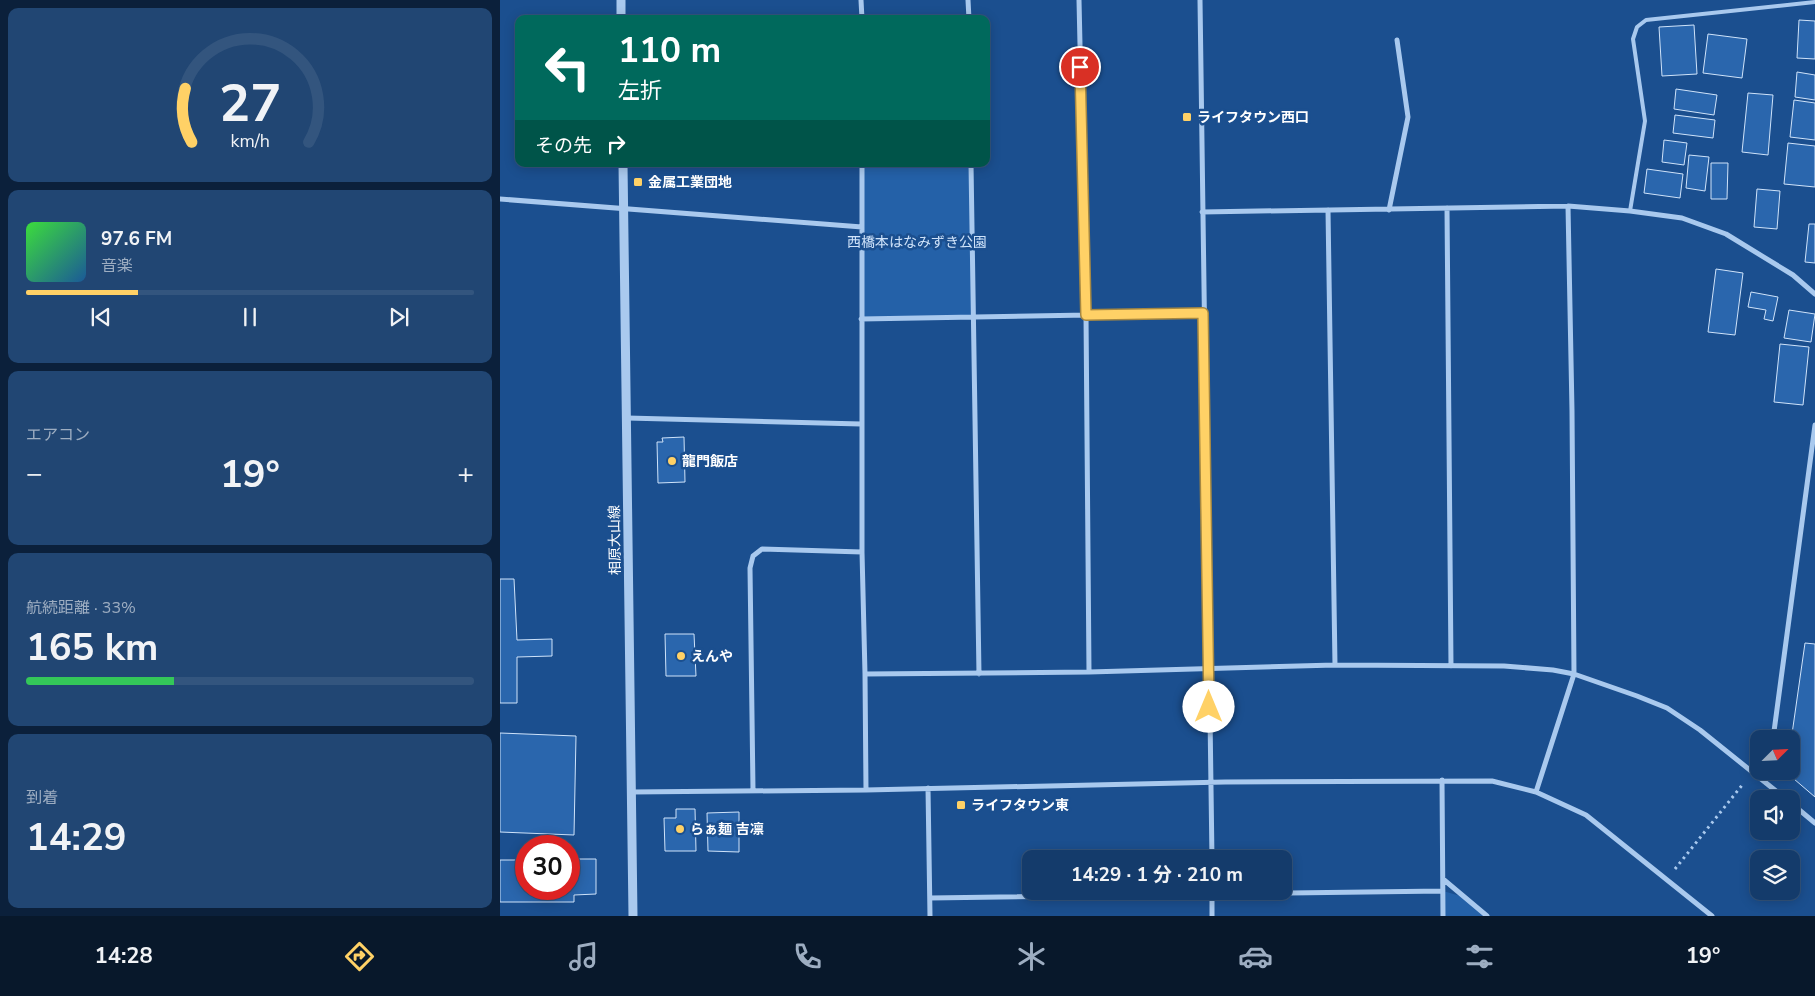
<!DOCTYPE html>
<html lang="ja">
<head>
<meta charset="utf-8">
<style>
	:root { --surface:#143b6b; --page:#214673; --text:#f1f3f6; --muted:#9dadc1; --line:#33557e; --accent:#ffd166 }
	body { margin:0; font-family:"Nunito Sans","Noto Sans JP",sans-serif; background:var(--page); color:var(--text); height:100vh; display:flex; flex-direction:column; font-size:19px; white-space:nowrap }
	* { box-sizing:border-box; margin:0 }
	p { font-size:16px; color:var(--muted) }
	.icon { flex:none; width:28px; height:28px; fill:none; stroke:currentColor; stroke-width:2; stroke-linecap:round; stroke-linejoin:round }
	.map { position:relative; flex:1; overflow:hidden }
	.side { display:flex; flex-direction:column; gap:8px; padding:8px; background:#0b203b; width:500px }
	.side>* { flex:none }
	.guide { position:absolute; left:15px; top:15px; width:475px; height:152px; border-radius:10px; box-shadow:0 2px 12px #0003,0 0 0 1px var(--line); background:#00695c; color:#fff; overflow:hidden }
	.needle { width:32px; rotate:66deg }
	.fabs { position:absolute; left:1250px; top:730px; display:grid; gap:10px }
	.fabs a { display:grid; place-items:center; width:50px; height:50px; border-radius:10px; background:var(--surface); box-shadow:0 2px 12px #0003,0 0 0 1px var(--line); font-size:25px }
	.speed { position:absolute; left:15px; top:835px; display:flex; gap:10px; font-size:25px; font-weight:700; text-align:center }
	.speed>* { display:grid; place-content:center; width:65px; height:65px; border-radius:50%; background:var(--surface); box-shadow:0 2px 12px #0003,0 0 0 1px var(--line); line-height:1 }
	.speed .limit { border:8px solid #d22; background:#fff; color:#111 }
	.pin { position:absolute; display:grid; place-items:center; width:42px; height:42px; color:#fff; margin:-21px; border:2px solid #fff; border-radius:50%; box-shadow:0 1px 5px #0007 }
	.me { position:absolute; width:55px; margin:-28px; rotate:0deg; stroke-linejoin:round; filter:drop-shadow(0 0 4px #0008) }
	.turn { display:flex; align-items:center; gap:18px; height:105px; padding:0 20px; font-size:22px }
	.turn .icon { width:65px; height:65px; stroke-width:2.5 }
	.turn b { display:block; font-size:35px; line-height:42px }
	.then { display:flex; align-items:center; height:48px; padding:0 20px; background:#0003; gap:10px; font-size:19px }
	.big { font-size:38px; font-weight:700; line-height:1.1 }
	.side .card { flex:1; display:flex; flex-direction:column; justify-content:center; gap:8px; min-width:0; padding:0 18px; border-radius:10px; background:var(--page) }
	.side .dial { align-items:center; gap:0 }
	.dial svg { height:130px; overflow:visible; fill:none; stroke:var(--line); stroke-width:7; stroke-linecap:round; text-anchor:middle }
	.dial text { fill:var(--text); stroke:none }
	.song { display:flex; align-items:center; gap:15px }
	.cover { width:60px; height:60px; border-radius:8px; background:linear-gradient(135deg,hsl(120 70% 55%),hsl(210 70% 35%)) }
	.played { height:5px; border-radius:2px; background:linear-gradient(90deg,var(--accent) 25%,var(--line) 25%) }
	.keys { display:flex; justify-content:space-around; direction:ltr }
	.heat { display:flex; justify-content:space-between; align-items:center; font-size:28px; direction:ltr }
	.charge { height:8px; border-radius:4px; background:linear-gradient(90deg,#34c759 33%,var(--line) 0) }
	.trip { position:absolute; left:522px; top:850px; width:270px; height:50px; border-radius:10px; background:var(--surface); box-shadow:0 2px 12px #0003,0 0 0 1px var(--line); font-weight:700; line-height:50px; text-align:center }
	.tabs { display:flex; height:80px; justify-content:space-around; align-items:center; background:#08182b; color:var(--muted) }
	.tabs .icon { width:35px; height:35px }
	.tabs .on { color:var(--accent) }
	.tabs b { font-size:22px; color:var(--text) }
	main { display:flex; flex:1; min-height:0 }
	.map>svg:first-child { display:block }
</style>
</head>
<body>
<main>
<section class="side">
<div class="card dial"><svg viewBox="0 0 100 80">
<path d="M14 69A42 42 0 1 1 86 69"/>
<path d="M14 69A42 42 0 0 1 10 36" stroke="#ffd166"/>
<text x="50" y="56" font-size="32" font-weight="700">27</text>
<text x="50" y="72" font-size="11">km/h</text>
</svg></div>
<div class="card">
<div class="song"><i class="cover"></i><div><b>97.6 FM</b><p>音楽</p></div></div>
<div class="played"></div>
<div class="keys"><svg class="icon" aria-label="previous" viewBox="0 0 24 24"><path d="M18 5L8 12l10 7zM5 5v14"/></svg><svg class="icon" aria-label="pause" viewBox="0 0 24 24"><path d="M8 5v14M16 5v14"/></svg><svg class="icon" aria-label="next" viewBox="0 0 24 24"><path d="M6 5l10 7-10 7zM19 5v14"/></svg></div>
</div>
<div class="card"><p>エアコン</p>
<div class="heat"><a>−</a><b class="big">19°</b><a>+</a></div>
</div>
<div class="card"><p>航続距離 · 33%</p><b class="big">165 km</b><div class="charge"></div></div>
<div class="card"><p>到着</p><b class="big">14:29</b></div>
</section>
<div class="map">
<svg width="1315" height="916" viewBox="0 0 1315 916">
	<rect width="100%" height="100%" fill="#1b4f8f"/>
	<path fill="#2461a8" d="M362,164H471L473,316L361,319Z
		M943,891L964,897L987,916H943Z"/>
	<path fill="#2a66ad" stroke="#cfe3fa" d="M1299,20L1315,21V59L1297,58Z
		M1194,25L1197,74L1162,76L1159,27Z
		M1208,34L1247,39L1242,78L1203,73Z
		M1297,72L1315,75V100L1295,97Z
		M1176,89L1217,95L1214,115L1174,109Z
		M1248,93L1273,95L1268,155L1242,152Z
		M1294,100L1315,103V140L1290,137Z
		M1175,115L1215,120L1213,138L1173,133Z
		M1164,140L1187,143L1184,165L1162,162Z
		M1288,143L1315,146V187L1284,184Z
		M1189,155L1209,157L1205,191L1186,188Z
		M1211,163H1228L1227,199H1211Z
		M1147,169L1183,174L1180,198L1144,193Z
		M1257,189L1280,191L1277,229L1254,227Z
		M1309,224H1315V263L1305,262Z
		M1216,269L1243,273L1235,335L1208,332Z
		M1251,292L1278,297L1273,321L1264,319L1266,310L1248,307Z
		M1289,310L1315,314L1311,342L1284,338Z
		M1280,344L1309,347L1303,405L1274,402Z
		M184,437L185,482L158,483L157,442H163L162,438Z
		M0,579H14L17,640L52,639V656L17,657V703H0Z
		M165,634H194L196,676H166Z
		M1305,643L1315,644V797L1287,773V771H1291V741Z
		M0,733L76,736L74,835L0,832Z
		M176,809H195L196,851H165L164,818H176Z
		M239,812V852L208,851L207,813Z
		M69,859H96V894L74,895V902H0V860H26V889H69Z"/>
	<g fill="none" stroke-linecap="round" stroke-linejoin="round">
		<path stroke="#a9c9ee" stroke-width="3" stroke-dasharray="2.5 4" stroke-linecap="butt" d="M1175,869L1243,784"/>
		<path stroke="#a9c9ee" stroke-width="4" d="M1130,211L1145,121L1133,39L1137,27L1146,20L1315,2"/>
		<path stroke="#a9c9ee" stroke-width="5" d="M361,0L362,19
			M468,0L469,19
			M579,0L586,315L589,672
			M700,0L712,859
			M362,164V552L365,674L366,790
			M471,164L479,674
			M0,199L362,227
			M947,208L951,666
			M828,210L835,665
			M889,210L908,117L897,40
			M702,212L1068,206L1130,211L1182,218L1226,234L1293,275L1315,294
			M361,319L703,313
			M127,418L361,424
			M365,674L589,672L835,665L1004,666L1053,670L1074,674L1137,696L1167,708L1200,730L1286,799
			M1273,739L1315,425
			M942,780L943,916
			M428,788L430,916
			M253,790L250,568L253,556L262,549L362,552
			M132,792L366,790L725,782L992,781L1036,792L1086,815L1212,916
			M1036,792L1074,674L1072,411L1068,206
			M1291,803L1315,823
			M943,879L987,916
			M712,891V916
			M430,898L943,891"/>
		<path stroke="#a9c9ee" stroke-width="9" d="M121,0V19
			M123,164L133,916"/>
	</g>
	<g fill="none" stroke-linecap="round" stroke-linejoin="round">
		<g stroke="#a68842" stroke-width="12">
			<path id="route" d="M580,67L586,315L703,313L709,707"/>
		</g>
		<use href="#route" stroke="#ffd166" stroke-width="9"/>
	</g>
	<g fill="#ffd166" stroke="#1b4f8f" stroke-width="2">
		<rect x="682" y="112" width="10" height="10" rx="2.5"/>
		<rect x="133" y="177" width="10" height="10" rx="2.5"/>
		<circle cx="172" cy="461" r="5"/>
		<circle cx="181" cy="656" r="5"/>
		<rect x="456" y="800" width="10" height="10" rx="2.5"/>
		<circle cx="180" cy="829" r="5"/>
	</g>
	<g text-anchor="middle" dominant-baseline="central" stroke-width="5" stroke-linejoin="round" paint-order="stroke">
		<g font-size="14" font-weight="bold" fill="#fff" stroke="#1b4f8f" text-anchor="start">
			<text x="697" y="117">ライフタウン西口</text>
			<text x="148" y="182">金属工業団地</text>
			<text x="182" y="461">龍門飯店</text>
			<text x="191" y="656">えんや</text>
			<text x="471" y="805">ライフタウン東</text>
			<text x="190" y="829">らぁ麺 吉凛</text>
		</g>
		<g font-size="14" fill="#cfe3fa" stroke="#1b4f8f">
			<text x="417" y="242">西橋本はなみずき公園</text>
		</g>
		<g font-size="14" fill="#fff" stroke="#1b4f8f">
			<text transform="translate(115 540) rotate(-91)">相原大山線</text>
		</g>
	</g>
</svg>
<div class="fabs">
<a><svg class="needle" viewBox="-14 -14 28 28"><path d="M0-13l5 13h-10z" fill="#e53935"/><path d="M0 13l5-13h-10z" fill="#9dadc1"/></svg></a>
<a><svg class="icon" aria-label="sound" viewBox="0 0 24 24"><path d="M4 9h4l5-4v14l-5-4H4zM17 9q2 3 0 6"/></svg></a>
<a><svg class="icon" aria-label="layers" viewBox="0 0 24 24"><path d="M12 4l9 5-9 5-9-5zM3 14l9 5 9-5"/></svg></a>
</div>
<div class="speed"><div class="limit">30</div></div>
<div class="pin" style="left:580px;top:67px;background:#d93025"><svg class="icon" aria-label="arrive" viewBox="0 0 24 24"><path d="M6 21V4h12l-3 4 3 4H6"/></svg></div>
<svg class="me" style="left:709px;top:707px" viewBox="-20 -20 40 40"><circle r="19" fill="#fff"/><path d="M0-13L10 11 0 6-10 11z" fill="#ffd166"/></svg>
<div class="trip">14:29 · 1 分 · 210 m</div>
<div class="guide">
<div class="turn"><svg class="icon" aria-label="left" viewBox="0 0 24 24"><path d="M17 20v-9H6M10 6l-5 5 5 5"/></svg><div><b>110 m</b>左折</div></div>
<div class="then">その先<svg class="icon" aria-label="right" viewBox="0 0 24 24"><path d="M7 20v-9h11M14 6l5 5-5 5"/></svg></div>
</div>
</div>
</main>
<nav class="tabs">
<b>14:28</b>
<svg class="icon on" aria-label="directions" viewBox="0 0 24 24"><path d="M12 3l9 9-9 9-9-9zM9 14v-3h6M13 9l2 2-2 2"/></svg>
<svg class="icon" aria-label="music" viewBox="0 0 24 24"><path d="M9 18V5l10-2v13"/><circle cx="6" cy="18" r="3"/><circle cx="16" cy="16" r="3"/></svg>
<svg class="icon" aria-label="phone" viewBox="0 0 24 24"><path d="M5 4h4l2 5-3 2q2 4 5 5l2-3 5 2v4C11 20 4 13 5 4z"/></svg>
<svg class="icon" aria-label="climate" viewBox="0 0 24 24"><path d="M12 3v18M4 7l16 10M4 17L20 7"/></svg>
<svg class="icon" aria-label="car" viewBox="0 0 24 24"><path d="M5 17H2v-5l4-1 3-4h7l3 4 3 1v5h-3M9 17h6M6 11h13"/><circle cx="7" cy="17" r="2"/><circle cx="17" cy="17" r="2"/></svg>
<svg class="icon" aria-label="filters" viewBox="0 0 24 24"><path d="M4 7h16M4 17h16"/><circle cx="9" cy="7" r="2"/><circle cx="15" cy="17" r="2"/></svg>
<b>19°</b>
</nav>
</body>
</html>
